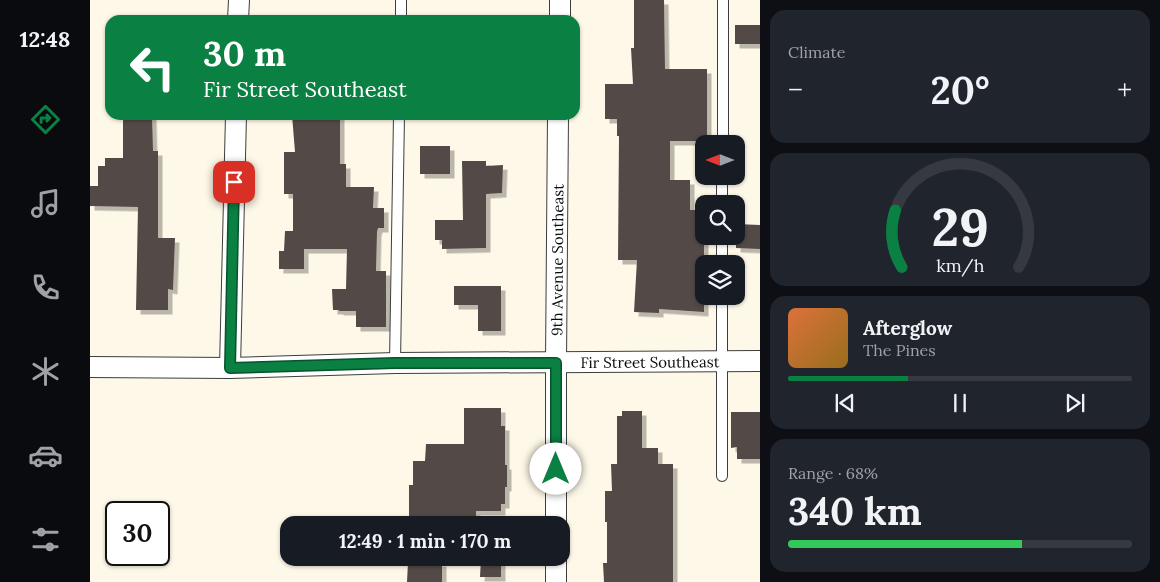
<!DOCTYPE html>
<html lang="en">
<head>
<meta charset="utf-8">
<style>
	:root { --surface:#171b24; --page:#20242c; --text:#f1f3f6; --muted:#9ea1a6; --line:#363941; --accent:#0b8043 }
	body { margin:0; font-family:Lora,serif; background:var(--page); color:var(--text); height:100vh; display:flex; flex-direction:column; font-size:19px; white-space:nowrap }
	* { box-sizing:border-box; margin:0 }
	p { font-size:16px; color:var(--muted) }
	.icon { flex:none; width:28px; height:28px; fill:none; stroke:currentColor; stroke-width:2; stroke-linecap:round; stroke-linejoin:round }
	.map { position:relative; flex:1; overflow:hidden }
	.drawer { display:flex; flex-direction:column; gap:10px; padding:10px; background:#0d0f14; width:400px }
	.drawer>* { flex:none }
	.banner { position:absolute; left:15px; top:15px; width:475px; height:105px; border-radius:15px; box-shadow:0 1px 4px #0004; background:#0b8043; color:#fff; overflow:hidden }
	.needle { width:32px; rotate:270deg }
	.tools { position:absolute; left:605px; top:135px; display:grid; gap:10px }
	.tools a { display:grid; place-items:center; width:50px; height:50px; border-radius:10px; background:var(--surface); box-shadow:0 1px 4px #0004; font-size:25px }
	.speed { position:absolute; left:15px; top:501px; display:flex; gap:10px; font-size:25px; font-weight:700; text-align:center }
	.speed>* { display:grid; place-content:center; width:65px; height:65px; border-radius:50%; background:var(--surface); box-shadow:0 1px 4px #0004; line-height:1 }
	.speed .limit { border:2px solid #111; border-radius:8px; background:#fff; color:#111 }
	.pin { position:absolute; display:grid; place-items:center; width:42px; height:42px; color:#fff; margin:-21px; border-radius:10px; box-shadow:0 2px 8px #0006 }
	.me { position:absolute; width:55px; margin:-28px; rotate:0deg; stroke-linejoin:round; filter:drop-shadow(0 0 4px #0008) }
	.turn { display:flex; align-items:center; gap:18px; height:105px; padding:0 15px; font-size:22px }
	.turn .icon { width:65px; height:65px; stroke-width:2.5 }
	.turn b { display:block; font-size:35px; line-height:42px }
	.big { font-size:38px; font-weight:800; line-height:1.1 }
	.drawer .card { flex:1; display:flex; flex-direction:column; justify-content:center; gap:8px; min-width:0; padding:0 18px; border-radius:15px; background:var(--page) }
	.drawer .dial { align-items:center; gap:0 }
	.dial svg { height:130px; overflow:visible; fill:none; stroke:var(--line); stroke-width:7; stroke-linecap:round; text-anchor:middle }
	.dial text { fill:var(--text); stroke:none }
	.song { display:flex; align-items:center; gap:15px }
	.cover { width:60px; height:60px; border-radius:8px; background:linear-gradient(135deg,hsl(20 70% 55%),hsl(40 70% 35%)) }
	.played { height:5px; border-radius:2px; background:linear-gradient(90deg,var(--accent) 35%,var(--line) 35%) }
	.keys { display:flex; justify-content:space-around; direction:ltr }
	.heat { display:flex; justify-content:space-between; align-items:center; font-size:28px; direction:ltr }
	.charge { height:8px; border-radius:4px; background:linear-gradient(90deg,#34c759 68%,var(--line) 0) }
	.trip { position:absolute; left:190px; top:516px; width:290px; height:50px; border-radius:15px; background:var(--surface); box-shadow:0 1px 4px #0004; font-weight:800; line-height:50px; text-align:center }
	main { display:flex; flex:1; min-height:0 }
	.dock { display:flex; flex-direction:column; width:90px; justify-content:space-around; align-items:center; background:#090b0e; color:var(--muted) }
	.dock .icon { width:35px; height:35px }
	.dock .on { color:var(--accent) }
	.dock b { font-size:22px; color:var(--text) }
	.map>svg:first-child { display:block }
</style>
</head>
<body>
<main>
<nav class="dock">
<b>12:48</b>
<svg class="icon on" aria-label="directions" viewBox="0 0 24 24"><path d="M12 3l9 9-9 9-9-9zM9 14v-3h6M13 9l2 2-2 2"/></svg>
<svg class="icon" aria-label="music" viewBox="0 0 24 24"><path d="M9 18V5l10-2v13"/><circle cx="6" cy="18" r="3"/><circle cx="16" cy="16" r="3"/></svg>
<svg class="icon" aria-label="phone" viewBox="0 0 24 24"><path d="M5 4h4l2 5-3 2q2 4 5 5l2-3 5 2v4C11 20 4 13 5 4z"/></svg>
<svg class="icon" aria-label="climate" viewBox="0 0 24 24"><path d="M12 3v18M4 7l16 10M4 17L20 7"/></svg>
<svg class="icon" aria-label="car" viewBox="0 0 24 24"><path d="M5 17H2v-5l4-1 3-4h7l3 4 3 1v5h-3M9 17h6M6 11h13"/><circle cx="7" cy="17" r="2"/><circle cx="17" cy="17" r="2"/></svg>
<svg class="icon" aria-label="filters" viewBox="0 0 24 24"><path d="M4 7h16M4 17h16"/><circle cx="9" cy="7" r="2"/><circle cx="15" cy="17" r="2"/></svg>
</nav>
<div class="map">
<svg width="670" height="582" viewBox="0 0 670 582">
	<defs>
		<filter id="shadow"><feDropShadow dx="4.5" dy="4.5" stdDeviation="0" flood-color="#0004"/></filter>
	</defs>
	<rect width="100%" height="100%" fill="#fef8e8"/>
	<path fill="#524a47" filter="url(#shadow)" d="M544,0H574L575,69H617V141H580V180H600V210H610L609,236H614V312L569,309V313L544,312L547,260H528L529,136H527V119H515V84H543L541,48H544Z
		M645,25H670V44H645Z
		M33,115H62L63,151H68V238H85L83,290L78,289V310H46L48,207L0,206V186H8V166H15V158H33Z
		M202,115H250V164H256V187H284L283,208H294V228H288L287,232L286,271H296V327H266V311H249V310H243L242,289H256L257,249H214V269H189V251H194L195,231H203V194H194V152H205Z
		M330,146H360V174H330Z
		M372,161H396V166L413,165L412,193L396,194V248L352,249V240H345V220H373Z
		M646,224L670,225V249L646,248Z
		M364,286H411V331H388V305H364Z
		M374,408H411V426H415V465H417V487H415V504H411V511H386V516H346V522L319,523V485H323V461H335L336,444H374Z
		M532,411H552V448H568V464H583V582H514L513,563H517V522H515V491H522L521,464H527V416H532Z
		M641,412H670V459H647V447L641,448Z
		M391,558H411V577H390Z
		M318,562H352V582H317Z"/>
	<g fill="none" stroke-linecap="round" stroke-linejoin="round">
		<g stroke="#3d3d3d" stroke-width="12">
			<path id="lane" d="M311,0V20
				M633,144V0
				M632,204V176
				M632,264V236
				M632,296V476
				M305,363L309,115"/>
		</g>
		<g stroke="#3d3d3d" stroke-width="22">
			<g id="street">
				<path d="M148,20L149,0"/>
				<path d="M470,20V0"/>
				<path id="s1" d="M0,367L140,368L305,363L670,361"/>
				<path d="M140,368L146,115"/>
				<path id="s2" d="M466,525V363L468,115"/>
				<path d="M466,558V582"/>
			</g>
		</g>
		<use href="#lane" stroke="#fff" stroke-width="10"/>
		<use href="#street" stroke="#fff" stroke-width="20"/>
	</g>
	<g fill="none" stroke-linecap="round" stroke-linejoin="round">
		<g stroke="#07532c" stroke-width="12">
			<path id="route" d="M144,182L140,368L305,363H466V469"/>
		</g>
		<use href="#route" stroke="#0b8043" stroke-width="9"/>
	</g>
	<g text-anchor="middle" dominant-baseline="central" stroke-width="5" stroke-linejoin="round" paint-order="stroke">
		<g font-size="15" fill="#0a0a0a" stroke="#fff">
			<text stroke="none"><textPath href="#s2" startOffset="265">9th Avenue Southeast</textPath></text>
			<text stroke="none"><textPath href="#s1" startOffset="560">Fir Street Southeast</textPath></text>
		</g>
	</g>
</svg>
<div class="tools">
<a><svg class="needle" viewBox="-14 -14 28 28"><path d="M0-13l5 13h-10z" fill="#e53935"/><path d="M0 13l5-13h-10z" fill="#9ea1a6"/></svg></a>
<a><svg class="icon" aria-label="search" viewBox="0 0 24 24"><circle cx="10" cy="10" r="6"/><path d="M15 15l6 6"/></svg></a>
<a><svg class="icon" aria-label="layers" viewBox="0 0 24 24"><path d="M12 4l9 5-9 5-9-5zM3 14l9 5 9-5"/></svg></a>
</div>
<div class="speed"><div class="limit">30</div></div>
<div class="pin" style="left:144px;top:182px;background:#d93025"><svg class="icon" aria-label="arrive" viewBox="0 0 24 24"><path d="M6 21V4h12l-3 4 3 4H6"/></svg></div>
<svg class="me" style="left:466px;top:469px" viewBox="-20 -20 40 40"><circle r="19" fill="#fff"/><path d="M0-13L10 11 0 6-10 11z" fill="#0b8043"/></svg>
<div class="trip">12:49 · 1 min · 170 m</div>
<div class="banner">
<div class="turn"><svg class="icon" aria-label="left" viewBox="0 0 24 24"><path d="M17 20v-9H6M10 6l-5 5 5 5"/></svg><div><b>30 m</b>Fir Street Southeast</div></div>
</div>
</div>
<section class="drawer">
<div class="card"><p>Climate</p>
<div class="heat"><a>−</a><b class="big">20°</b><a>+</a></div>
</div>
<div class="card dial"><svg viewBox="0 0 100 80">
<path d="M14 69A42 42 0 1 1 86 69"/>
<path d="M14 69A42 42 0 0 1 10 34" stroke="#0b8043"/>
<text x="50" y="56" font-size="32" font-weight="700">29</text>
<text x="50" y="72" font-size="11">km/h</text>
</svg></div>
<div class="card">
<div class="song"><i class="cover"></i><div><b>Afterglow</b><p>The Pines</p></div></div>
<div class="played"></div>
<div class="keys"><svg class="icon" aria-label="previous" viewBox="0 0 24 24"><path d="M18 5L8 12l10 7zM5 5v14"/></svg><svg class="icon" aria-label="pause" viewBox="0 0 24 24"><path d="M8 5v14M16 5v14"/></svg><svg class="icon" aria-label="next" viewBox="0 0 24 24"><path d="M6 5l10 7-10 7zM19 5v14"/></svg></div>
</div>
<div class="card"><p>Range · 68%</p><b class="big">340 km</b><div class="charge"></div></div>
</section>
</main>
</body>
</html>
